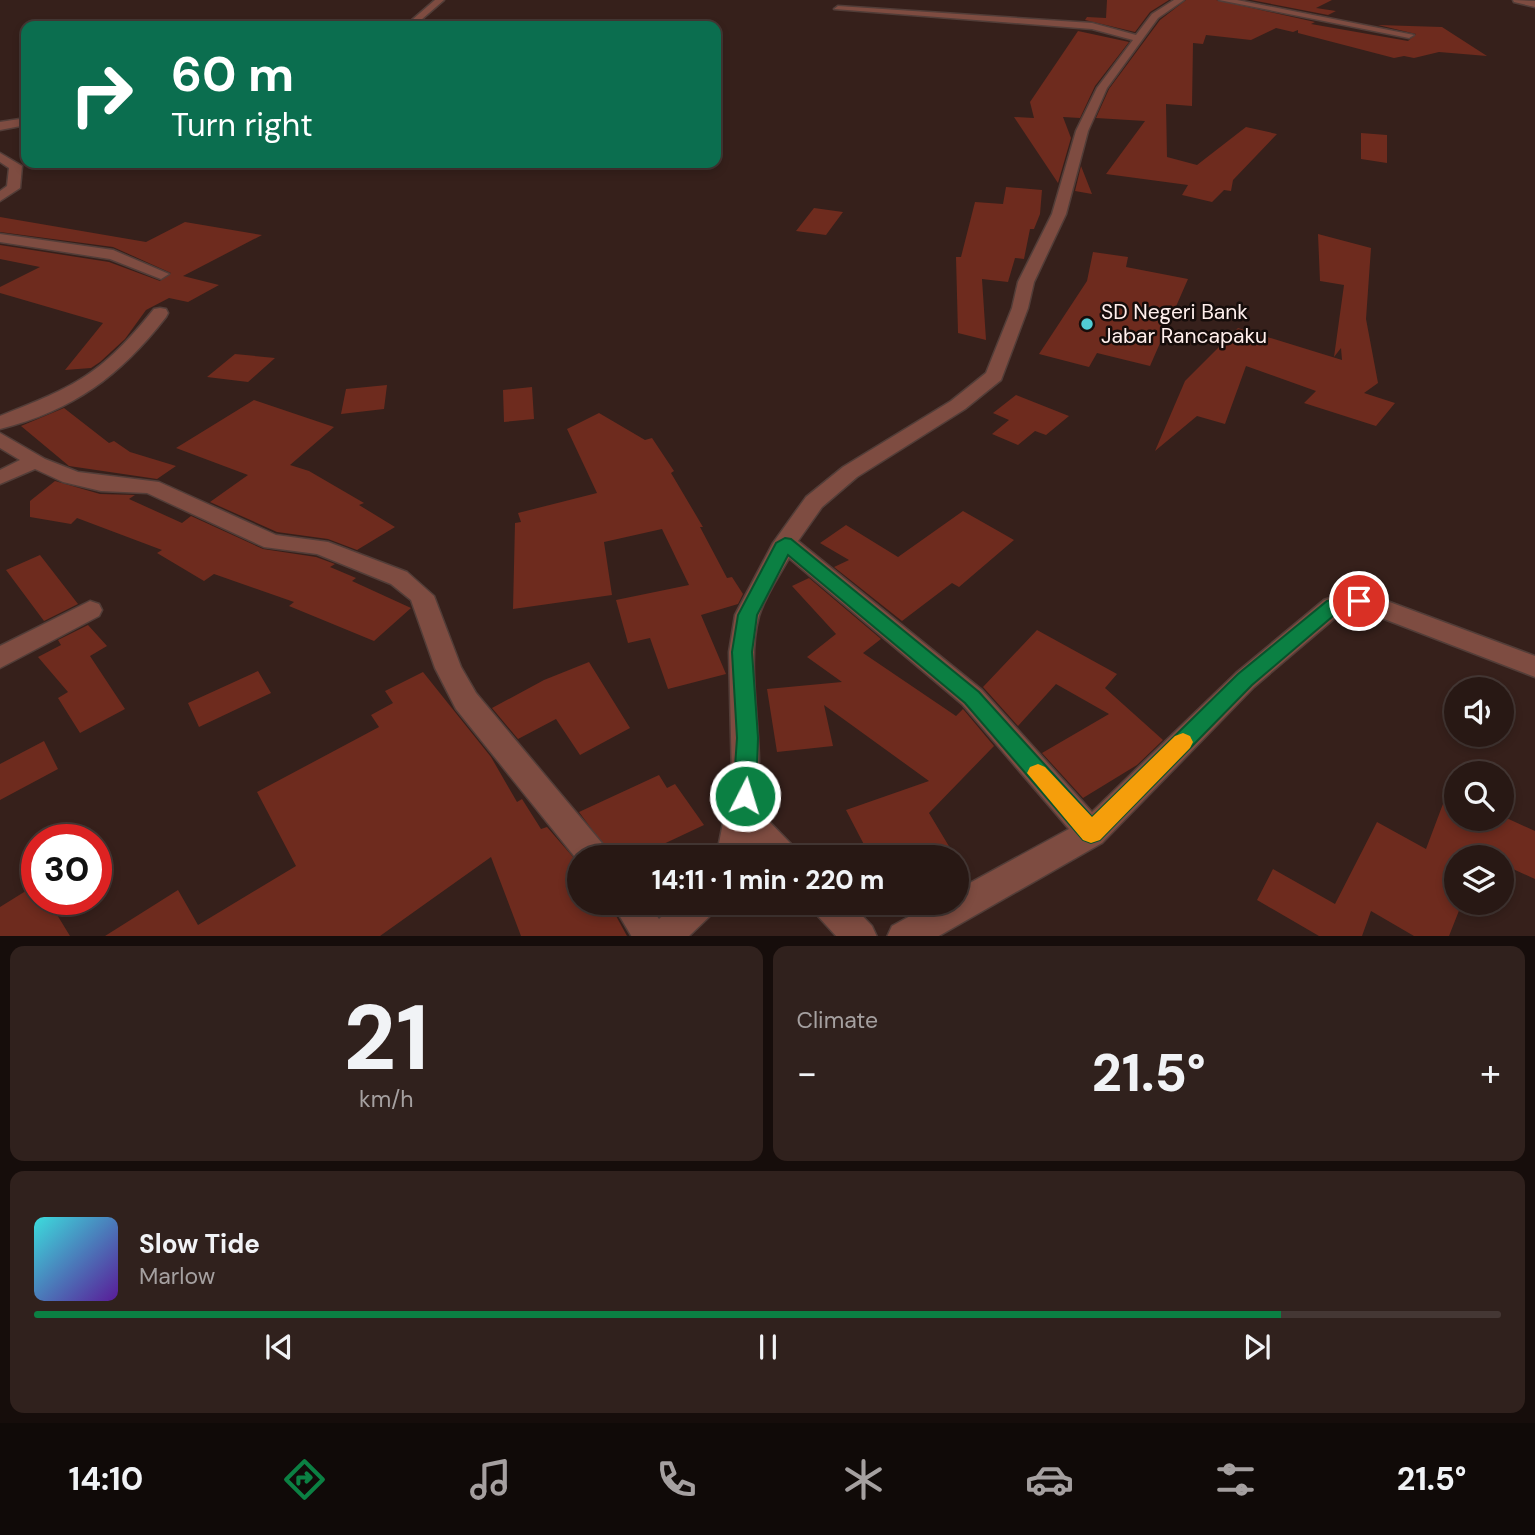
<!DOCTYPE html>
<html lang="en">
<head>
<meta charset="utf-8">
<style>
	:root { --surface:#281814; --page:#30211d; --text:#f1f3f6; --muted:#a5a0a0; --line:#443734; --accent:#0b8043 }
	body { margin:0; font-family:"DM Sans",sans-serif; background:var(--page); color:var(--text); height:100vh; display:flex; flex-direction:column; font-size:26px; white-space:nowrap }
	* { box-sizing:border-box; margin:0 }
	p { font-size:23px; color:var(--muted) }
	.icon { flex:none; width:38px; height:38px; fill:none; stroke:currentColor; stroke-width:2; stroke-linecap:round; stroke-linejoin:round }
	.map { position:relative; height:936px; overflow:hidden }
	.panel { display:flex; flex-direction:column; gap:10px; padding:10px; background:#160d0b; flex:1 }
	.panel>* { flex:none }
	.banner { position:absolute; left:21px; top:21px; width:700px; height:147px; border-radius:14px; box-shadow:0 4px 10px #0003,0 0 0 2px var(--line); background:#0b6e4f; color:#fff; overflow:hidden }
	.controls { position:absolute; left:1444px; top:677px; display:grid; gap:14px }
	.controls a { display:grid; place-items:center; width:70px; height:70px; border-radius:50%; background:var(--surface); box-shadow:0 4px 10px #0003,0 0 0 2px var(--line); font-size:35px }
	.speed { position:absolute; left:21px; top:824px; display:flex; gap:14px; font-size:35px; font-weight:700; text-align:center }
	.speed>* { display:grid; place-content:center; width:91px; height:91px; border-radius:50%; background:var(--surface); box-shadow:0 4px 10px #0003,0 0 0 2px var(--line); line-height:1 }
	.speed .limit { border:10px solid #d22; background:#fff; color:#111 }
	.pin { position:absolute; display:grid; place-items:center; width:60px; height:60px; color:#fff; margin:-30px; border:4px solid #fff; border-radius:50%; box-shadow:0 2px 7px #0007 }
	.me { position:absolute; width:77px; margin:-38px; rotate:5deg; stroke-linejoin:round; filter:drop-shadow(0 0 5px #0008) }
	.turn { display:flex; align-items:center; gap:24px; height:147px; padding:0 35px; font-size:32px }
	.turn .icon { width:91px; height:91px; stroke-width:2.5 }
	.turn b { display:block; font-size:49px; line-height:60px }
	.big { font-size:52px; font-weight:800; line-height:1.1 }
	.panel .widget { flex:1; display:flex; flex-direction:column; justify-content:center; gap:10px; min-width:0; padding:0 24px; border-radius:14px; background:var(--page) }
	.panel .dial { align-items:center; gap:0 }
	.dial b { font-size:91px; line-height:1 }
	.song { display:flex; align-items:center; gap:21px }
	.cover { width:84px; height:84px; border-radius:10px; background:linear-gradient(135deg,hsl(180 70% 55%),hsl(270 70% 35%)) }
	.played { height:7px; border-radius:4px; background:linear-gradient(90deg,var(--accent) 85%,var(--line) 85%) }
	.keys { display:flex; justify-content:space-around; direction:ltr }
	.heat { display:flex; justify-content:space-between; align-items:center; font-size:38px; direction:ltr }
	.panel .tiles { flex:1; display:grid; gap:10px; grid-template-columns:1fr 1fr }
	.widget:last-child { grid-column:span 2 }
	.trip { position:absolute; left:567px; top:845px; width:402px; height:70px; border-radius:35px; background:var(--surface); box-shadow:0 4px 10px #0003,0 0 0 2px var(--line); font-weight:800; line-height:70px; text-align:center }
	.dock { display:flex; height:112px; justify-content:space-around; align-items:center; background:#100a08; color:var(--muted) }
	.dock .icon { width:49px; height:49px }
	.dock .active { color:var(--accent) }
	.dock b { font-size:32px; color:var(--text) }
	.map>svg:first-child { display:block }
</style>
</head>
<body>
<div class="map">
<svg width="1535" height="937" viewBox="0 0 1535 937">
	<rect width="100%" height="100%" fill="#36201b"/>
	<path fill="#6e2b1e" d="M1107,0H1169L1150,12L1135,32L1085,20L1087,17L1106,18Z
		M1186,0H1216L1315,22L1311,24L1408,41L1416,34L1378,25L1442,27L1487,56L1439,52L1414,58L1404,56L1394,58L1298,33V30L1293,32L1276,28L1251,40L1206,35L1203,44L1193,43L1192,106L1166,104L1167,157L1197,165L1246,127L1277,134L1233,180L1231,191L1224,190L1212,202L1182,195L1188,185L1106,174L1145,121L1096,118L1109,89L1160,20Z
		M1251,0H1332L1316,8L1336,11L1328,15Z
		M1078,31L1129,42L1095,86L1080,118L1063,117L1071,138L1058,183L1014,117L1034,118L1030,102Z
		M1361,133L1387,135V163L1361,159Z
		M1081,166L1092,194L1075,191Z
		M1006,187L1042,190L1040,214L1034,229H1030L1024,259L1015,258L1008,282L982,279L986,340L958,333L956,257H961L975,202L1003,204Z
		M814,208L843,212L826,235L796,231Z
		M0,217L146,242L185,222L262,235L183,276L219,285L188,302L169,298L146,310L125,339L100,362L91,368L65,370L103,323L0,293V287L40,267L0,259V245L109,262L160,281L171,273L113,247L0,232Z
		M1318,234L1371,248L1366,319L1378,383L1364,393L1395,403L1376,426L1304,403L1316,391L1246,366L1225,424L1197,416L1155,451L1185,381L1238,328L1342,360L1341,348L1334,357L1344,285L1320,281Z
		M1093,252L1128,257L1126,267L1188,279L1150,366L1097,353L1089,367L1039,354L1087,281Z
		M235,354L275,358L248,382L207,377Z
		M387,385L384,409L341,414L346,389Z
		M532,387L534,419L504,422L503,390Z
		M1016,395L1069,416L1046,435L1035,431L1018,445L992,434L1009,420L993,413Z
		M254,400L334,427L290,465L309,471L364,503L359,505L395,527L357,550L328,539L277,532L210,502L248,475L176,448Z
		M64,408L109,443L114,441L130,452L176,466L157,479L69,466L21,426Z
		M599,413L645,440L652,438L674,471L671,473L703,527H700L727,578L732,577L743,594L738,604L701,615L726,674L668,689L650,638L628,643L616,600L689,585L662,529L604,542L612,595L513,609L515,523L521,522L518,513L597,493L567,429Z
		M55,481L100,494L135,495L129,499L182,523L191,516L263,549L316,557L335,564L330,567L356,578L352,581L411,608L374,641L289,606L294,602L214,574L204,581L157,553L162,550L77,518L71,524L30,517V501Z
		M963,511L1014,540L959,587L952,583L902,621L834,567L849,560L820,543L846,525L898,557Z
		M40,555L78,604L44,621L6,570Z
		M809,578L881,639L863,653L956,716L963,709L994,746L929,813L956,858H871L846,810L929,781L824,705L833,746L777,752L767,689L842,682L807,657L836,634L792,586Z
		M88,625L107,646L90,656L125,709L80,733L58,698L68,692L38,657L61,645L58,640Z
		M1037,630L1117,674L1105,688L1163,740L1137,765L1083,798L1042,753L1109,714L1056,684L1018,726L983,687Z
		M589,662L630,728L580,755L556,719L518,739L492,708L544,680Z
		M258,671L271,693L199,727L188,703Z
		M423,672L491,757L517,802L522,799L541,829L547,827L579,864V903H609L627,936H521L491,857L380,936H105L178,890L198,925L296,866L257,792L379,727L371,715L393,703L385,691Z
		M44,741L58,769L0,800V764Z
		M1455,772L1457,774L1456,819H1502V816L1535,831V879L1502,864V858L1482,855L1481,858H1456V903H1462L1449,936H1414L1371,911L1362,936H1319L1257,900L1273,869L1335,904L1377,822L1426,849Z
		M659,775L667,788L675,784L704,825L655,848L660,858H613L579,812Z
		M37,884V900H48L70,936H0V907Z"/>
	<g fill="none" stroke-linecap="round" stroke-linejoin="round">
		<g stroke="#523d38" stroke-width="3">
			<path id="street" d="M435,0H444L414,26H405Z
				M1174,0H1184L1158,18L1107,88L1088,131L1066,214L1034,282L1028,308L1001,380L965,409L857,477L822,507L798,541L982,690L1092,812L1236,673L1324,600L1345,593L1368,594L1535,656V677L1366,612H1342L1254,687L1102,843L937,937H887L892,926L934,903H957V890L1069,829L962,704L789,558C779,576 765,596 759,616C744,671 767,747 756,808L795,848L800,858H763L750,844L748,858H716L732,778L729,652L735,615L773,543L806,497L843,467L951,401L986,373L1012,308L1018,282L1052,214L1076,131L1097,88L1133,40L1092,29L834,9L838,6L1092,23L1136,35L1152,14Z
				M1219,0H1237L1414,35L1409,38Z
				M1513,0L1535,1V7L1514,2Z
				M26,118V125L0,130V122Z
				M0,153L22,166L20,188L0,201V191L7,186L9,168L0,162Z
				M0,234L113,250L169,274L161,279L110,259L0,242Z
				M160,308L166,309L168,313L166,317C120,376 74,410 0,429V416C76,386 101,375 154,309Z
				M0,433L45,459L78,472L159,482L276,535L328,542L407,572L434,596L461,667L476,693L606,848L611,858H579V862L456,709L435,668L411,600L391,584L317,554L264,547L147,493L101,491L63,482L35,469L0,484V470L20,460L0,448Z
				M90,601L99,604L102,610L99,616L0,668V646Z
				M612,903H647L659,919L676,903H716L712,914L688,937H632Z
				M812,903H850L872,926L877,937H837L816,914Z"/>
		</g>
		<use href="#street" fill="#7e4c41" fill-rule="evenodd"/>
	</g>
	<path fill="#0b8043" stroke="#07532c" stroke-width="2" d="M785,538L791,539L979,692L1092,817L1238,674L1327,601L1359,594L1368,601L1366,606L1339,611L1252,685L1100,840L1091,843L1083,840L965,703L788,555L757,615L752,652L758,738L756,796L753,803L745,806L737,803L733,796L737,738L732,652L738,615L776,543Z"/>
	<path fill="#f59e0b" d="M1183,733L1190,736L1193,742L1190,748L1100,840L1091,843L1083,840L1027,773L1030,767L1038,764L1045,767L1092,817L1175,736Z"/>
	<circle fill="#51ccd4" stroke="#160d0b" stroke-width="2.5" cx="1087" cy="324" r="7"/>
	<g text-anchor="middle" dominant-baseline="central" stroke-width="5" stroke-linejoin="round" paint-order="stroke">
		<g font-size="21" fill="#ffefec" stroke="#160d0b" text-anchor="start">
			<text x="1101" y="312">SD Negeri Bank<tspan x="1101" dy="24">Jabar Rancapaku</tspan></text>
		</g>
	</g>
</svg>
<div class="controls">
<a><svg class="icon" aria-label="sound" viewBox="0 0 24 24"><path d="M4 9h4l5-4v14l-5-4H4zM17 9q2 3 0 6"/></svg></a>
<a><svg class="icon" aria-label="search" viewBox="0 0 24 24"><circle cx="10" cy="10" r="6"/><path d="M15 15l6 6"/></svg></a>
<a><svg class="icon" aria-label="layers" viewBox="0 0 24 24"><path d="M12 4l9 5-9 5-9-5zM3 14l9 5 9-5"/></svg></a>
</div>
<div class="speed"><div class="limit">30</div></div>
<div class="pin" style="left:1359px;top:601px;background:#d93025"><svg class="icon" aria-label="arrive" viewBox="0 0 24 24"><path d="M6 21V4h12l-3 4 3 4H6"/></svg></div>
<svg class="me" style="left:745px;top:796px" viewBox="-20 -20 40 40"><circle r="17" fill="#0b8043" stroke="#fff" stroke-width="3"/><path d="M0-11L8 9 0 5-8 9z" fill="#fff"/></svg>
<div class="trip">14:11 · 1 min · 220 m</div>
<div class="banner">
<div class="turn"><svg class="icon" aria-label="right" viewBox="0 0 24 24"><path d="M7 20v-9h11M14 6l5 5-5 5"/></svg><div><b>60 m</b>Turn right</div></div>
</div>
</div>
<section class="panel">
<div class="tiles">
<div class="widget dial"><b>21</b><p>km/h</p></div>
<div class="widget"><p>Climate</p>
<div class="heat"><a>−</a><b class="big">21.5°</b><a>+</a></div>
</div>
<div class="widget">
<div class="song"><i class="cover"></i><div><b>Slow Tide</b><p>Marlow</p></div></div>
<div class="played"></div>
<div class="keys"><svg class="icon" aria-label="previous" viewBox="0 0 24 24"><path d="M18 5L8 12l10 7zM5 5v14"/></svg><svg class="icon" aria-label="pause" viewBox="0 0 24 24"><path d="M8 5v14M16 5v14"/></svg><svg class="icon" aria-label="next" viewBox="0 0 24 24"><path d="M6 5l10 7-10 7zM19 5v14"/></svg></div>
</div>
</div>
</section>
<nav class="dock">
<b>14:10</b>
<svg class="icon active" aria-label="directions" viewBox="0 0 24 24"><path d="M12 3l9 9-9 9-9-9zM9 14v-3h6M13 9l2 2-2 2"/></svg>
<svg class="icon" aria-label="music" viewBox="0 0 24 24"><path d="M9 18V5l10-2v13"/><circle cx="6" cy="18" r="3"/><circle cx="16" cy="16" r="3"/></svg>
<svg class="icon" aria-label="phone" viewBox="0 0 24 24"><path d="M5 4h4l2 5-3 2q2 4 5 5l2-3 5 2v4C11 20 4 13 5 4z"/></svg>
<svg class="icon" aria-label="climate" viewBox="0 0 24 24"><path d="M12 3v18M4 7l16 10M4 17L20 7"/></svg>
<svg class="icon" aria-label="car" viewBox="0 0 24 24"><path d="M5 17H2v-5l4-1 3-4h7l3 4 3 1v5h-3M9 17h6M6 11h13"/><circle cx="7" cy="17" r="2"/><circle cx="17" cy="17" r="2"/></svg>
<svg class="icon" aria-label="filters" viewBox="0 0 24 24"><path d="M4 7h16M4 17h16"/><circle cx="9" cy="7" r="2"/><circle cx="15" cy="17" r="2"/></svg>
<b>21.5°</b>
</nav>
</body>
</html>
